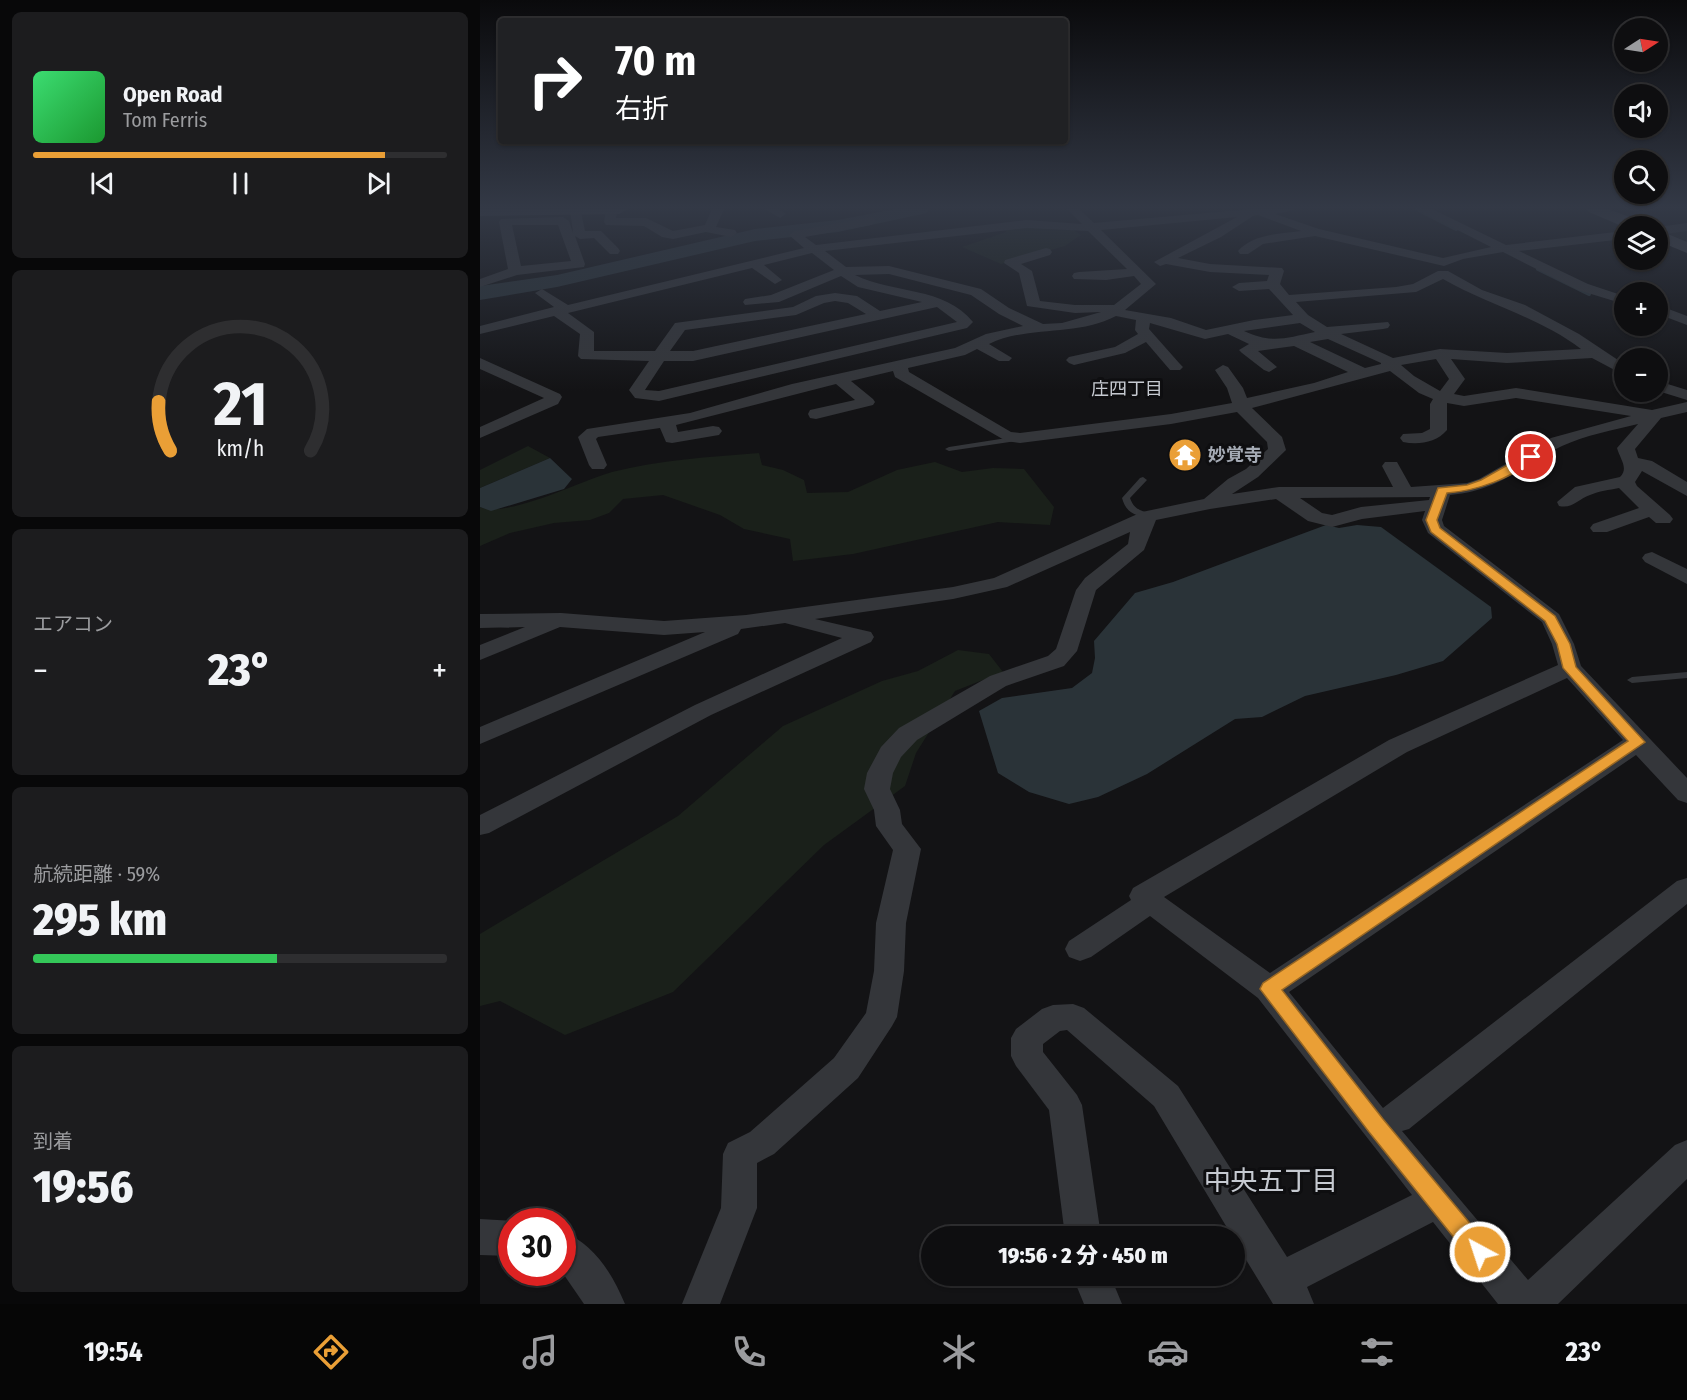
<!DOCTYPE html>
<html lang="ja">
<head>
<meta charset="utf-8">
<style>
	:root { --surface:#0e0e10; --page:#1c1c1e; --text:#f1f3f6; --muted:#9b9c9f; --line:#2e2e30; --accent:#ea9f36 }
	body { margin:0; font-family:"Fira Sans Condensed","Noto Sans JP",sans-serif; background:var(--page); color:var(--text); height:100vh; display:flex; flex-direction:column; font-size:22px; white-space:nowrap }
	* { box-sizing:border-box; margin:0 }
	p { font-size:20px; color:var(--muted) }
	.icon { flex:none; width:33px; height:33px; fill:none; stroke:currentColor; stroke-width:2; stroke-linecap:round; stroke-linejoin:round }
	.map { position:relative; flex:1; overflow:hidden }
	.panel { display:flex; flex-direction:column; gap:12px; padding:12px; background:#080809; width:480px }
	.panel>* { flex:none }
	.banner { position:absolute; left:18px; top:18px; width:570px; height:126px; border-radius:6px; box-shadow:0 2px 4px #0004,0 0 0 2px var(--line); background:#202124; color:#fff; overflow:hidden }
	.needle { width:39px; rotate:78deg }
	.fabs { position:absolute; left:1134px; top:18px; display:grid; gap:12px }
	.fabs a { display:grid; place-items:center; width:54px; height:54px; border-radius:50%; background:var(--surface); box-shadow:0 2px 4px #0004,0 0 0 2px var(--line); font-size:30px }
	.speed { position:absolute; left:18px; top:1208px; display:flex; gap:12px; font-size:30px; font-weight:700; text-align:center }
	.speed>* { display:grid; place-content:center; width:78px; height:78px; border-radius:50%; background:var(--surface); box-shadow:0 2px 4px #0004,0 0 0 2px var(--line); line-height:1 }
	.speed .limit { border:9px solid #d22; background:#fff; color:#111 }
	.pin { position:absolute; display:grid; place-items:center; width:51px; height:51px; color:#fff; margin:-26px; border:3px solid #fff; border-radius:50%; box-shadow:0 2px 6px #0007 }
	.me { position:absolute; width:66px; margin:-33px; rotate:320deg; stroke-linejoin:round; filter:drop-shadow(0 0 4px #0008) }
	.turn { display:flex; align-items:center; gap:21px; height:126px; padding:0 18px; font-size:27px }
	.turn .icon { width:78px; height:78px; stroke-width:2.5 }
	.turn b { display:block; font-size:42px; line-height:51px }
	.big { font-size:45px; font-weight:800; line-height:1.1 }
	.panel .tile { flex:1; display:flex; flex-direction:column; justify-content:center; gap:9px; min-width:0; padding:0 21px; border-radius:9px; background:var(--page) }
	.panel .dial { align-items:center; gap:0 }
	.dial svg { height:156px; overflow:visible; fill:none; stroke:var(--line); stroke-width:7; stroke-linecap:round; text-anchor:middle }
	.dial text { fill:var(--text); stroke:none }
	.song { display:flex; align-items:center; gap:18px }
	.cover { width:72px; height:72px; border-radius:9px; background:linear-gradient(135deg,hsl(140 70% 55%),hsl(130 70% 35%)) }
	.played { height:6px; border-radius:3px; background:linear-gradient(90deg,var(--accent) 85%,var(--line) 85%) }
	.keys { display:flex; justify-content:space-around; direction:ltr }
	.heat { display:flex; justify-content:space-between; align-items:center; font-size:33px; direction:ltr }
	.charge { height:9px; border-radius:4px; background:linear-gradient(90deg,#34c759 59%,var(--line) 0) }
	.trip { position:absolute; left:441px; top:1226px; width:324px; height:60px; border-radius:30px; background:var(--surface); box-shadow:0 2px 4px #0004,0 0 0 2px var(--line); font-weight:800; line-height:60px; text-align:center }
	.tabs { display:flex; height:96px; justify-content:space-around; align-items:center; background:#060606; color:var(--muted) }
	.tabs .icon { width:42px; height:42px }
	.tabs .selected { color:var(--accent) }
	.tabs b { font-size:27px; color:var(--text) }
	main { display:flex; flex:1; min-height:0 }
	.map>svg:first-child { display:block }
</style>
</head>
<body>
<main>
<section class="panel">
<div class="tile">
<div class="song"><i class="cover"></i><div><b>Open Road</b><p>Tom Ferris</p></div></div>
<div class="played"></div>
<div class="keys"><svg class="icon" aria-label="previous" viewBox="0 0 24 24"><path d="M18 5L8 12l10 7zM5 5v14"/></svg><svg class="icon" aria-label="pause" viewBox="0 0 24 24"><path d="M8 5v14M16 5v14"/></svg><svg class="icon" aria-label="next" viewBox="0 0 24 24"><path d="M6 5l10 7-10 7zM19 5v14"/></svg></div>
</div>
<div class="tile dial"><svg viewBox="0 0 100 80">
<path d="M14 69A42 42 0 1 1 86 69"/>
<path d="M14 69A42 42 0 0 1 8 44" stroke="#ea9f36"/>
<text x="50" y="56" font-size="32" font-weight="700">21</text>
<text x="50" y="72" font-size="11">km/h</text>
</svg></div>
<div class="tile"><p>エアコン</p>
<div class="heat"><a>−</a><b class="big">23°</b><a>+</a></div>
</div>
<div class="tile"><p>航続距離 · 59%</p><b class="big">295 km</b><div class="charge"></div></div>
<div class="tile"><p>到着</p><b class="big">19:56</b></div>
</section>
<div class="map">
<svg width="1207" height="1304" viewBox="0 0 1207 1304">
	<rect width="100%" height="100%" fill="#131315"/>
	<path fill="#1a201a" d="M547,226L594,230L601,235L585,246L521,264L482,247L526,232L524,228Z
		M48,446L70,458L0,488V470Z
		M279,453L282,465L303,470L324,480L327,493L368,492L417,470L455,462L482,472L513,468L544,469L574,507L570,525L518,522L373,554L313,561L310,539L264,529L240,515L183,495L143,499L129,513L110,520L74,523L30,533L0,546V507C29,518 100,481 132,472C179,460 230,457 279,453Z
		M478,650L509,654L523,672L475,691L436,753L425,786L344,845L193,992L85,1035L20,1001L0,1006V934L198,816L303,726L402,681L438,671Z"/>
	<path fill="#2a3338" d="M70,458L92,479L84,489L11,511L0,507V488Z
		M846,525L859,528L877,525L901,527L1011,607L1012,618L963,661L916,675L825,696L782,717L755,719L667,774L618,797L589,804L549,792L518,773L499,711L522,698L592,688L612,673L615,658L614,641L655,593L693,582Z"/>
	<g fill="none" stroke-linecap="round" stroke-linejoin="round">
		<path stroke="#2a3338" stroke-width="4" d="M937,209L976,229
			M1058,269L1109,294"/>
		<path fill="#2a3338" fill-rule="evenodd" d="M415,209H449L447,213L358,232L275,241L77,287L0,300V286L77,275L275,229L358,220Z"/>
	</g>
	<path fill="#232426" stroke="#2d2e31" stroke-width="1.5" d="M1207,230V243L1182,233Z"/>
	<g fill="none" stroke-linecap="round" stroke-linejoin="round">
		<path fill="#34363a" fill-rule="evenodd" d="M540,436L544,438L543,440L469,451L465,449L469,447Z
			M663,477L667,480L650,498C654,510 662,511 672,514L673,516L669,519C655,515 646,513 642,498L660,478Z
			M1207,672V678L1152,683L1147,680L1152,677Z"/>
		<path fill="#34363a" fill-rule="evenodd" d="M90,209H104L101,212L105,231H121L138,248L140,251L138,254H130L114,238L100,239L95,236L105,264L104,267L37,275L0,287V279L28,269L19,222L21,219L83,217L89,221L93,233ZM32,225H78L91,261L41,266Z
			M126,209H138L136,218H166L193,231L225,225L232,209H244L236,227L255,230L257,233L251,237L226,232L193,239L182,237L164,226L126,225L124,222Z
			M285,209H299L306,214L300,218Z
			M587,209H599L614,223L772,209H812L810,211L795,214L839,229L963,258L1011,247L940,211L938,209H952L1026,245L1144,231V239L1039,251L1108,284L1144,296V304L1098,290L1023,252L983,259L964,266L835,236L783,244L768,254H760L758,251C773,234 799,234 821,231L778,215L773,216L741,237L698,258L730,264L802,268L804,271L800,284L809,295L916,287L933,284L958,271H968L1002,290L1045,305L1099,334L1144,364V375L1112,358L1027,363L971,359L985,379L974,394L984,396L1036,388L1172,410L1207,402V412L1181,418L1155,449L1158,458L1172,461L1207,482V496L1162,471L1155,482L1157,486L1190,515L1193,519L1190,523H1176L1169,517L1127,532H1113L1110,528L1113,524L1159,508L1139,488C1129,490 1119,491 1110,495C1098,499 1093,509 1079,506L1077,502L1095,487L1140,477C1149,468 1140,459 1137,448L1158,424C1133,430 1106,435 1082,446C1040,466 1020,491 970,495L962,520L964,526L1079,614L1094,644L1101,666L1207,778V803L1198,800L1156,755L809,992L903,1108L1197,881L1207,878V904L929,1129L922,1131L1048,1280L1195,1145L1207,1140V1179L1078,1304H1018L953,1222L827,1287L834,1304H793L754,1240V1236H752L674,1106L587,1030L580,1031L563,1044V1052L597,1095L602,1105L621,1236H585L569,1110L536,1066L531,1056V1038L536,1029L562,1009L573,1005L593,1004L604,1008L698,1086L807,1257L932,1195L778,998L670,916L611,957L600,961L589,957L585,949L589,941L651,900L649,896L653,888L909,740L1078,665L1072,644L1062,622L948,533L942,520L945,511L882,519L852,527L828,521L796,499L730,509L676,520L664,550L616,590L597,651L584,666L526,686L437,740L421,757L413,773L410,789L420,810L422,824L441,849L426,923L424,971L417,1017L412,1026L378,1078L294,1154L277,1163V1208L240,1304H202L241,1208L243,1154L248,1143L270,1132L354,1058L386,1013L394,971L396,923L413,850L396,826L394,810L384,789L387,773L401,747L419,728L510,676L568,656L576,649L596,590L605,578L648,544L650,532L527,587L473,599L335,619L391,632L394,637L391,642L231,715L9,833L0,835V815L215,705L362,638L305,623L261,629L258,634L0,744V727L225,632L184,635L80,627L0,660V645L45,627L0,628V614L81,613L184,621L266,615L473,587L514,578L662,512L724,499L748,479L766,469L788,449L787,442L757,412L691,424L540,443L526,441L415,377L413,371L371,381L393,399L395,402L393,405L336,419L330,418L328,414L330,410L375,400L356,384L196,425L198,432L233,426L239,427L242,431L239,435L233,436L192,443L186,442L180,428L118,437L116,439L127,465L124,469H112L109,465L98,437L107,429L210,413L312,384L475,348L506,334L543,326L519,314L491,295L409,274L375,275C413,294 464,286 493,322L487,328L179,401L155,398L149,390L169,361L101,359L98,356L100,334L74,316L0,334V326L74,307L55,293L62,289L88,305L324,248L309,235L315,231L391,217L397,221L391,225L325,237L336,245L547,220L602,224ZM757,217L674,262L680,266L686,264L730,272L789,275L787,281L759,283L752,287L759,291L789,289L813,315L774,320L726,330L691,318L645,310L676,284L621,230ZM547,228L608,231L647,269L599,272L594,273L592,276L594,279L626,280L654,276L661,284L634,305H595L560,301L552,271L541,264L570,255L572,252L570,249L566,248L525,260L524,263L539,273L547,306L595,313L621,312L582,323L563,324L529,308L501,289L409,266L366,267L345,251ZM332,253L354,270L291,295L265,299L263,302L265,305L299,302L361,276L378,287L442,302L400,311L377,296L355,293L336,296L313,307L195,323L175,351H114V332L88,313L272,268L295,284L302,280L284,265ZM963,279C1008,305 1059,317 1101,349L1027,353L960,349L913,358L861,334L903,329L908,328L910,325L908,322L847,327L828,315L816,302L936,292ZM355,301L368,303L386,314L213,351H190L205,330L316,315L344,303ZM457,307L477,322L179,391L165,390L184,361H213ZM636,316L656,320L655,330L658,334L635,347L589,357L586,360L589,363L594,365L645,353L666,342L690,370H700L703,367L700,364L669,329L670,323L725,339L748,334L769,344L759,350L762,353L784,370L789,372L797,367L778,351L814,346L868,372L834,383L767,398L763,388L748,367L743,365L735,370L747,388L752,403L691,414L540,433L531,432L429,372L428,368L485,355L497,349L519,361H529L532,358L509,344C548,325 596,337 636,316ZM820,323L835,332C806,338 792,344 764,331ZM848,339L901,363V364L885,368L830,342ZM956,359L969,379L960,391L934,376L921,365ZM910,371L939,393L953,399L950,404V429L942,433L923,434L920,438L923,442C938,445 956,443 967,430V403L984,406L1036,398L1151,416L1071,438L999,479L987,483L931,487L917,462H905L902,466L913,487H799L752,494L778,477L806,450L802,437L772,408ZM950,497L949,500L881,507L852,515L842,513L820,498ZM1087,678L1143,740L790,973L684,897L927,752Z
			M1207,223V231L1178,235V227Z
			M1178,305L1207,316V325L1178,314Z
			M0,358L80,394L82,397L78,404L0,438V427L64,398L0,369Z
			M1178,381L1207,390V400L1178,391Z
			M1172,552L1207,569V584L1165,562L1162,558L1165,554Z
			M0,1219L34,1221H32V1256L0,1255Z
			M82,1231C114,1244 132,1273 145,1304H104L82,1272Z
			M592,1275H630L642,1304H604Z"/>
		<path fill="#43454a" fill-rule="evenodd" d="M0,209H147L139,214L0,216Z
			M1107,209H1128L1163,222L1165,226L1144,227L1109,212Z
			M1178,230L1207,242V253L1178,241Z"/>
	</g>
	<linearGradient id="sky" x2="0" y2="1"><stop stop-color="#0a0a0c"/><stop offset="0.53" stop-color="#333946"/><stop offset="1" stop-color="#333946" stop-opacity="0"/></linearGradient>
	<rect width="1207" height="391" fill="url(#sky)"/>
	<path fill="#ea9f36" stroke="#986723" stroke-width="1.5" d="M1047,454H1054L1056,457C1034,478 996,491 967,493L957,520L960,528L1075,616L1090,644L1096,667L1165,742L802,990L903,1119L1008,1245L1012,1252L1008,1260L1000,1263L992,1260L889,1132L780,989L783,983L1148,741L1083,668L1077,644L1065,621L951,532L946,520L958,488L987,485L1001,480Z"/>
	<defs>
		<g id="temple-disc" transform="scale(1.725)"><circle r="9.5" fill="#ea9f36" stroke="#0e0e10"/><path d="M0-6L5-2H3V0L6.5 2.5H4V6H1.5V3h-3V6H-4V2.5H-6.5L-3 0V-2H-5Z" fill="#fff"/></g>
	</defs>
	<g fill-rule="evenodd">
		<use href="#temple-disc" x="705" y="455"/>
	</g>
	<g text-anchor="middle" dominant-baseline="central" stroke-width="6" stroke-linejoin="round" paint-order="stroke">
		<g font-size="18" fill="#c6cad1" stroke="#0e0e10">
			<text x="647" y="389">庄四丁目</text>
		</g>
		<g font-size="18" font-weight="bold" fill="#a5abb5" stroke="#0e0e10" text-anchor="start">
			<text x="728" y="455">妙覚寺</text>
		</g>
		<g font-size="27" fill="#c6cad1" stroke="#0e0e10">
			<text x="791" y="1181">中央五丁目</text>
		</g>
	</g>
</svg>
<div class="fabs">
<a><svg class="needle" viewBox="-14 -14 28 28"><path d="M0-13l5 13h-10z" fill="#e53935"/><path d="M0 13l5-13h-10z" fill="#9b9c9f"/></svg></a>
<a><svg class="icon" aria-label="sound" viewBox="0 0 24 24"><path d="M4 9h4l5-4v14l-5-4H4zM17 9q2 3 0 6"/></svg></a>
<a><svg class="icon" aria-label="search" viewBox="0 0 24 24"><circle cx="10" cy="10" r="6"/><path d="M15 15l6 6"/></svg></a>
<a><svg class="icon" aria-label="layers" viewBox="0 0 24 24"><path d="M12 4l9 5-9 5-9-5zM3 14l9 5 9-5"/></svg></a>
<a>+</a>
<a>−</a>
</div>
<div class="speed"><div class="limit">30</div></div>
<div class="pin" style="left:1051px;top:457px;background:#d93025"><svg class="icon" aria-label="arrive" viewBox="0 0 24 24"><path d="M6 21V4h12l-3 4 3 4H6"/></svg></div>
<svg class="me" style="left:1000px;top:1252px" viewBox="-20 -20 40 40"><circle r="17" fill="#ea9f36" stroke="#fff" stroke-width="3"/><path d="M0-11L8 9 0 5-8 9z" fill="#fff"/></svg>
<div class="trip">19:56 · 2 分 · 450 m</div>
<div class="banner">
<div class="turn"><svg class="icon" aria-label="right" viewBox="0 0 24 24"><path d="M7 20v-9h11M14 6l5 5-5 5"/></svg><div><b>70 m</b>右折</div></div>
</div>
</div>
</main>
<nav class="tabs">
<b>19:54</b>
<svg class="icon selected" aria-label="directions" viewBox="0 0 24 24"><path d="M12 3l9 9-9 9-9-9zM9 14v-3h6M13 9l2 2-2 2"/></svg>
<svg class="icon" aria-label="music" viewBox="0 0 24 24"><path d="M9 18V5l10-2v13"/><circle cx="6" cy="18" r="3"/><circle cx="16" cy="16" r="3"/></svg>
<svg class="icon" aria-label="phone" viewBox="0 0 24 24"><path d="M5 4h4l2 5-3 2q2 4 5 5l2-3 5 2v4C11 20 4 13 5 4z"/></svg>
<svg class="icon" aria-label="climate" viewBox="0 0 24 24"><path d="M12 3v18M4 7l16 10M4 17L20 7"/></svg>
<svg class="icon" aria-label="car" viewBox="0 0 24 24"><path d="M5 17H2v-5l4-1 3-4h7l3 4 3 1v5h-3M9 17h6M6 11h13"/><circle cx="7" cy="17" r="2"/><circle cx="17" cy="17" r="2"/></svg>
<svg class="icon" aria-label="filters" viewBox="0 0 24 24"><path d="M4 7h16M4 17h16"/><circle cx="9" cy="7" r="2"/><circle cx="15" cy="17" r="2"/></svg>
<b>23°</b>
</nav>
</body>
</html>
